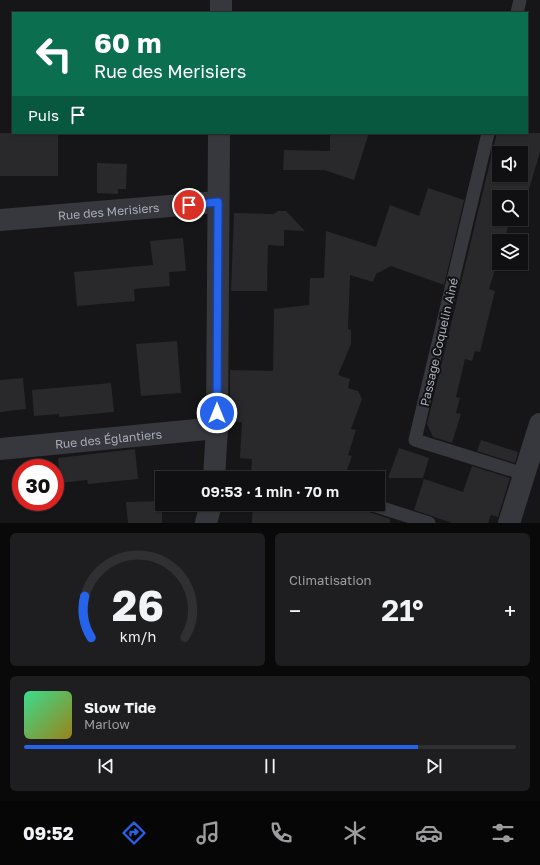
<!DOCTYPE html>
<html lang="fr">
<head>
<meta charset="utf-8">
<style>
	:root { --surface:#101012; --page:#1e1e20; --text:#f1f3f6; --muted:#9c9d9f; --line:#303032; --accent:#2563eb }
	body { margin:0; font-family:"Golos Text",sans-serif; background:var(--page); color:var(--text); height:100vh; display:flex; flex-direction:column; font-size:15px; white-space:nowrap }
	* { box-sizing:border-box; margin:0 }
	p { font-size:13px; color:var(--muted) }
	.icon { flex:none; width:22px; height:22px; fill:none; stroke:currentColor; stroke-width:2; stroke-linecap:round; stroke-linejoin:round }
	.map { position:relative; height:523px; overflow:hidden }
	.drawer { display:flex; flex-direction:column; gap:10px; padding:10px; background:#09090a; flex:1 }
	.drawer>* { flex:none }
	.top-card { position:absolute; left:12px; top:12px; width:516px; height:122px; border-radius:0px; box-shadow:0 1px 3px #0004,0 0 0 1px var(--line); background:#0b6e4f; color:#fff; overflow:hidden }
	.fabs { position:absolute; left:492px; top:146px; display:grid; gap:8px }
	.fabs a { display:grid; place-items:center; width:36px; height:36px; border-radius:0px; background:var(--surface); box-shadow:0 1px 3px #0004,0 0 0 1px var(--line); font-size:20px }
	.speed { position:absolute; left:12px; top:459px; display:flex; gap:8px; font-size:20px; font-weight:700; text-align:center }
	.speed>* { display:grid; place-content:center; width:52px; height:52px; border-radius:50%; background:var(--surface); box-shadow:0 1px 3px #0004,0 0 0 1px var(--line); line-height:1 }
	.speed .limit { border:6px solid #d22; background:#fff; color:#111 }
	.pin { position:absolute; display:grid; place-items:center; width:34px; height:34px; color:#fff; margin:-17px; border:2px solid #fff; border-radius:50%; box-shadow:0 1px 4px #0007 }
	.me { position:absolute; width:44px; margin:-22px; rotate:0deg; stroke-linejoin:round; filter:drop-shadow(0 0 3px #0008) }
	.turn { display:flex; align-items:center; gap:14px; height:84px; padding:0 16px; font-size:18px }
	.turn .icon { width:52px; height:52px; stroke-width:2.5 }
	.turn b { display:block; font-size:28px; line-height:34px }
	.then { display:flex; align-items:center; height:38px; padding:0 16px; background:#0003; gap:8px; font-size:15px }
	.big { font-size:30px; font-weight:600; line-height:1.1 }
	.drawer .card { flex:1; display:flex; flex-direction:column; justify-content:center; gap:6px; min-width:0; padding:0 14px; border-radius:6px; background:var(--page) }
	.drawer .dial { align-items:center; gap:0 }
	.dial svg { height:104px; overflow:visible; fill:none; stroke:var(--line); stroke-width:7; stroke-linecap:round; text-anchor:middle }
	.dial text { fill:var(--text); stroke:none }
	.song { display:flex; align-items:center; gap:12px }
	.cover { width:48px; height:48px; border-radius:6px; background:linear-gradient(135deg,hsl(150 70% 55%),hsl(50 70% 35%)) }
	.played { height:4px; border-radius:2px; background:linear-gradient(90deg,var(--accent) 80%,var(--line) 80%) }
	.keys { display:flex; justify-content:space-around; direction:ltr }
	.heat { display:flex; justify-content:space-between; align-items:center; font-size:22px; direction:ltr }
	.drawer .tiles { flex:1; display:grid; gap:10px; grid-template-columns:1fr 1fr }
	.card:last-child { grid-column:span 2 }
	.trip { position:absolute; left:155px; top:471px; width:230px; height:40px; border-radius:0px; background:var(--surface); box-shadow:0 1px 3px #0004,0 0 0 1px var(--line); font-weight:600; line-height:40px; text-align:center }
	.menu { display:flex; height:64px; justify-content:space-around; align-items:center; background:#060607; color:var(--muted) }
	.menu .icon { width:28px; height:28px }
	.menu .active { color:var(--accent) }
	.menu b { font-size:18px; color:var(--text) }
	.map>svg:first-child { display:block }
</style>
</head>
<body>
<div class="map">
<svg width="540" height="523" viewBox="0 0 540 523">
	<rect width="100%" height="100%" fill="#161618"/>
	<path fill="#29292c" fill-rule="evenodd" d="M0,133L58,134V176H0Z
		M330,133H369L354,180L324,170H283L284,150L330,151Z
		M497,133H540V152L524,206H521V197H499V219H510L504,241H499V256L489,289L495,291L480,352L475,351L472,361L465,359L456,397L460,398L456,413L461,414L452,443L433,437L427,424ZM499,153H521V175H499Z
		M97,163L127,164L126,189H118V194L97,193Z
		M428,188L464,200L444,285L391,266L376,274L373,282L350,275L348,329L351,330V344L338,375L350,379L348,388L358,391L362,399L351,429L356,430L348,455L352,456L344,478H251L252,459L240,458L242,422H230V370L273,371L274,309L309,305L310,278H324L326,231L376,247L390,205L419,216Z
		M278,211H286L305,231L284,230V246L268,245L267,291H231L234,213L274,214Z
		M183,238L186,271L169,272L170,286L134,289L135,301L77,306L74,272L153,265L150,241Z
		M177,341L181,393L141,396L136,344Z
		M23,378L26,409L0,412V380Z
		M111,383L114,412L59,417V414L34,416L32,390Z
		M481,440L518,452L515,463L477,451Z
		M399,448L429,458L423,478H388Z
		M135,449L138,479L88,484L87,480L60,483L58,458Z
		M472,466L510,478L498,517L491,515L488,523H452L414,510L424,479L463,492Z
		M162,501V523H128L126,502Z
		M253,504H345L390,519V523H252Z"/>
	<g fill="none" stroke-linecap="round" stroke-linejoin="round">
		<path stroke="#37383d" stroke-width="13" d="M517,13L520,0
			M488,133L415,440L524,474
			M370,504L429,523"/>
		<g stroke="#37383d" stroke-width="22">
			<path d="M221,13V0"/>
			<path id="s1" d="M0,220L218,202"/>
			<path id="s2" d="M0,449L217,428"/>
			<path d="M214,478L217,428L219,133"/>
			<path d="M206,523L211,504"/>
			<path d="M509,523L540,424"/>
		</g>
	</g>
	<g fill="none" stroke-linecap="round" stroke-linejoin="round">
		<g stroke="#184099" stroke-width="10">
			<path id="route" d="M189,205L218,202L217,413"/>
		</g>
		<use href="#route" stroke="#2563eb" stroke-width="7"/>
	</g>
	<g text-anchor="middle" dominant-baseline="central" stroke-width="4" stroke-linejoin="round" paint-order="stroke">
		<g font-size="12" fill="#a8adb8" stroke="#111113">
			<text stroke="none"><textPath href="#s1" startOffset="109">Rue des Merisiers</textPath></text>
			<text transform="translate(439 342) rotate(-77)">Passage Coquelin Ainé</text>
			<text stroke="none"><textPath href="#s2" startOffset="109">Rue des Églantiers</textPath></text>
		</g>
	</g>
</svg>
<div class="fabs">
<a><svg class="icon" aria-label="sound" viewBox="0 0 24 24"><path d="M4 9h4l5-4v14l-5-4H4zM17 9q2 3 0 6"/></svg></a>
<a><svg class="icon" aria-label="search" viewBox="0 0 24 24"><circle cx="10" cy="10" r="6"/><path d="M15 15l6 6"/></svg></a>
<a><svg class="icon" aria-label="layers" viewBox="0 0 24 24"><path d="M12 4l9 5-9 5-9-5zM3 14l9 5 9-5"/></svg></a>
</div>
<div class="speed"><div class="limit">30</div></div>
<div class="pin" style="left:189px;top:205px;background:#d93025"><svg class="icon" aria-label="arrive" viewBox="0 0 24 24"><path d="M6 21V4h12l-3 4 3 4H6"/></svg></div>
<svg class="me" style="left:217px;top:413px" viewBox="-20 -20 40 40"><circle r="17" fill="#2563eb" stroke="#fff" stroke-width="3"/><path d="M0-11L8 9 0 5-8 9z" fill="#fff"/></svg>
<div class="trip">09:53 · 1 min · 70 m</div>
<div class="top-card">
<div class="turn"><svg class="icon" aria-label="left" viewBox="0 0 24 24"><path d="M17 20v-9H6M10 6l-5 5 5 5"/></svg><div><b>60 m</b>Rue des Merisiers</div></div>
<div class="then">Puis<svg class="icon" aria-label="arrive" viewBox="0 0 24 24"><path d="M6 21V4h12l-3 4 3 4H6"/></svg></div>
</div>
</div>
<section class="drawer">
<div class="tiles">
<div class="card dial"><svg viewBox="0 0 100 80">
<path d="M14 69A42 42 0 1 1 86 69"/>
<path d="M14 69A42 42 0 0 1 9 37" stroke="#2563eb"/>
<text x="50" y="56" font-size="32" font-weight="700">26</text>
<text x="50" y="72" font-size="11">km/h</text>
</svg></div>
<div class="card"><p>Climatisation</p>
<div class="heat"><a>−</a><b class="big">21°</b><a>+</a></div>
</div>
<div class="card">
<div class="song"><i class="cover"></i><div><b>Slow Tide</b><p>Marlow</p></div></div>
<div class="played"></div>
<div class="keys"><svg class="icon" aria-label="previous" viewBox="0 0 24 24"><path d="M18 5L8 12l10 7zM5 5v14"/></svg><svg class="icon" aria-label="pause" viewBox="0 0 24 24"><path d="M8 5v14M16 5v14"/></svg><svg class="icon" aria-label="next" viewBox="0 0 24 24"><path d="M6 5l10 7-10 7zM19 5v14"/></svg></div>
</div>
</div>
</section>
<nav class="menu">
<b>09:52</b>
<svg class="icon active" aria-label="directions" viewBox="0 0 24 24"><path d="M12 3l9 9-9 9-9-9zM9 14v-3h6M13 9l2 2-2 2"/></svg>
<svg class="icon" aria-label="music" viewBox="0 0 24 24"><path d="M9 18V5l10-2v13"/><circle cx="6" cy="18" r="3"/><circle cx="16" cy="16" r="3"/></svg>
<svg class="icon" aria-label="phone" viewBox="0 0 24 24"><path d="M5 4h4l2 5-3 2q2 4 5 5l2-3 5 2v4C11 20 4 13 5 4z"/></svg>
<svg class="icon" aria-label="climate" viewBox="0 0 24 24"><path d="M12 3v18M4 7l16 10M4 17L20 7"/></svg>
<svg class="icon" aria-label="car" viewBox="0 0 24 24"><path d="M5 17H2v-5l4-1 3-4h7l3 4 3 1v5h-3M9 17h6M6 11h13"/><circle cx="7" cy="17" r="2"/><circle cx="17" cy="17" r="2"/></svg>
<svg class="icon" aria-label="filters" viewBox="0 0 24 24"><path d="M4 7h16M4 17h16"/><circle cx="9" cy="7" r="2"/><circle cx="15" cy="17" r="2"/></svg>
</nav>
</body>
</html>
